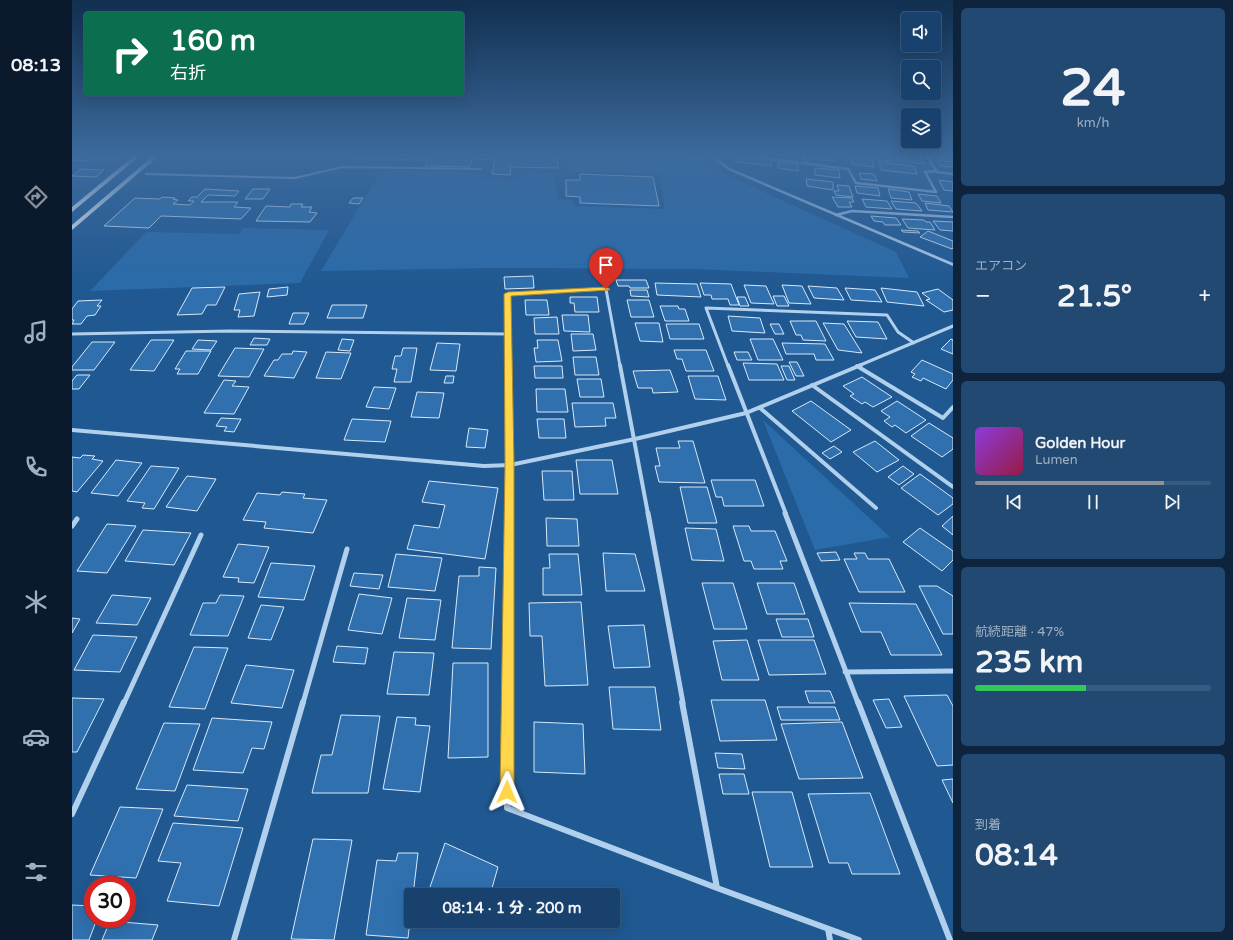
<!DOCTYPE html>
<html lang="ja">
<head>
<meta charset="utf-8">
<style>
	:root { --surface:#18426d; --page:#214972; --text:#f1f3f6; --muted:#9fb0c2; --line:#365b80; --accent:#8c9099 }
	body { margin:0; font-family:"Varela Round","Noto Sans JP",sans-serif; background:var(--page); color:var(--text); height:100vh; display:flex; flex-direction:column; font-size:15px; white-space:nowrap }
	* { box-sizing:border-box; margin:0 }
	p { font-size:13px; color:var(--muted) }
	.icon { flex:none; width:22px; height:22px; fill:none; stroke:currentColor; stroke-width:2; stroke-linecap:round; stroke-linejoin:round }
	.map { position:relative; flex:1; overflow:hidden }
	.side { display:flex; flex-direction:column; gap:8px; padding:8px; background:#0d243c; width:280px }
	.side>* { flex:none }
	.banner { position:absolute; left:12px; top:12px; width:380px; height:84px; border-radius:4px; box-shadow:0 4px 16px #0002,0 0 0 1px var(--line); background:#0b6e4f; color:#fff; overflow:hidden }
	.buttons { position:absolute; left:829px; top:12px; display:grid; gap:8px }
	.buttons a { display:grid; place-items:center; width:40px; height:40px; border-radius:4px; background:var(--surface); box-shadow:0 4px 16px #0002,0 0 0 1px var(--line); font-size:20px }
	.speed { position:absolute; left:12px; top:876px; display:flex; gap:8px; font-size:20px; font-weight:700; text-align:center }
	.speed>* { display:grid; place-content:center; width:52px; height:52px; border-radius:50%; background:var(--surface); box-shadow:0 4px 16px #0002,0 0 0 1px var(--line); line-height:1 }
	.speed .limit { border:6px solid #d22; background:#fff; color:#111 }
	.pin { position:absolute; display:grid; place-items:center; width:34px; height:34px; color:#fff; margin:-41px -17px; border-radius:50% 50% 50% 0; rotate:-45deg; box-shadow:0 0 4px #0007 }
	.pin .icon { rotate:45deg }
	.me { position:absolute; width:44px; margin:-22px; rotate:1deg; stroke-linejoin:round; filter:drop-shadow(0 0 3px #0008) }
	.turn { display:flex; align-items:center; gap:14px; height:84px; padding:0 20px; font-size:18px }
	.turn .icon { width:52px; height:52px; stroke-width:2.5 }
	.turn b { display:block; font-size:28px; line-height:34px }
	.big { font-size:30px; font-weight:800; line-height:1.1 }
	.side .widget { flex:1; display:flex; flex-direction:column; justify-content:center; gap:6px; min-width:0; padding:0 14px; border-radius:6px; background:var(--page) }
	.side .dial { align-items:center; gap:0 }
	.dial b { font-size:52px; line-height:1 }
	.song { display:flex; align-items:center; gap:12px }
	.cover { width:48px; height:48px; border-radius:6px; background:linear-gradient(135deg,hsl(270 70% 55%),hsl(340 70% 35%)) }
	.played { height:4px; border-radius:2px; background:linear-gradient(90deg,var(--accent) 80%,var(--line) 80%) }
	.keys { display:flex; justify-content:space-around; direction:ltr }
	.heat { display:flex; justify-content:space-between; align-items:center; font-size:22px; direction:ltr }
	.charge { height:6px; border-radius:3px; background:linear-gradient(90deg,#34c759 47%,var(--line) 0) }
	.trip { position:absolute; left:332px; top:888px; width:216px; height:40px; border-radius:4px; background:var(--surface); box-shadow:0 4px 16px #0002,0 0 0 1px var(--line); font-weight:800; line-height:40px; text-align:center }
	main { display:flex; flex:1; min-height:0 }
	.menu { display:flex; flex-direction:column; width:72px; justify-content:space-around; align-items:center; background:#0a1a2c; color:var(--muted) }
	.menu .icon { width:28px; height:28px }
	.menu .selected { color:var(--accent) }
	.menu b { font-size:18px; color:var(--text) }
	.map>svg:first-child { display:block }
</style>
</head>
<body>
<main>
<nav class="menu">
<b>08:13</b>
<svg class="icon selected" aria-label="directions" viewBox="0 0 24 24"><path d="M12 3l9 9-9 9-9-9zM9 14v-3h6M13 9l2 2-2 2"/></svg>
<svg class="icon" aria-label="music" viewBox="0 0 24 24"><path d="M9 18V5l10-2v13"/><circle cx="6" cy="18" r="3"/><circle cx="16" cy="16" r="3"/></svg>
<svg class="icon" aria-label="phone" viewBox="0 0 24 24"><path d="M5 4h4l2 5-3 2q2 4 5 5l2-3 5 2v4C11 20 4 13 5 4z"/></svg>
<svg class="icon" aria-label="climate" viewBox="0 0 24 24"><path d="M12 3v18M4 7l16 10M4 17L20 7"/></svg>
<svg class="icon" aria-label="car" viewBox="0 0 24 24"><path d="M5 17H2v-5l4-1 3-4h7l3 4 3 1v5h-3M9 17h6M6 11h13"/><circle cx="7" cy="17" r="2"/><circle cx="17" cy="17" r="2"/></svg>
<svg class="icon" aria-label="filters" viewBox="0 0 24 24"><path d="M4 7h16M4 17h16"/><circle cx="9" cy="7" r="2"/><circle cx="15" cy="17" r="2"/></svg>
</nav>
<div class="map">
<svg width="881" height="940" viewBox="0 0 881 940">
	<rect width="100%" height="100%" fill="#205891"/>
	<path fill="#2a6ba9" d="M512,157L608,158L616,162L628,163L824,252L837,278L622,269L420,268L249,271L307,174L321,170L396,172L416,179L443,180L460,173H481L486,199L501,200L502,206L593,209L587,174L495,171L498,164Z
		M171,228L257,230L228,283L18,291L74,232L167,234Z
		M691,420L818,537L743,550Z"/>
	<path fill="#3070ae" stroke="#d7e9f9" d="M0,155H23L15,161L0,160Z
		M28,155H51L44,160H22Z
		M276,155H486V168L439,167L438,175L420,174L423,160L400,159L398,167L353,166L355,160L274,158Z
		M611,155H625L630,158L619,160Z
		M740,155H762L764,161L741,159Z
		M803,155H818L821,161L805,160Z
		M835,155L848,157L853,164L827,161L825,158L837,159Z
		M865,155H880L881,160L867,159Z
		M667,156L700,160L699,166L666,162Z
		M779,157L800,160L802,167L780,164Z
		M865,160L881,162V167L869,166Z
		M706,162L726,165V171L706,168Z
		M807,162L842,166L845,174L809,170Z
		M743,168L767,170L768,178L743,175Z
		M9,169L32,170L24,177L0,176Z
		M787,173L802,174L805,181L789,179Z
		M508,174L581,177L587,206L508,203V197L494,196V180H508Z
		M734,179L761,182V190L735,186Z
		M867,180L881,182V191L872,190Z
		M765,185L777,186L781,197L764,195L762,191H767Z
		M783,186L806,188L808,196L785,193Z
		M133,189L167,191L163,196L136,195L129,202H166L162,207L179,208L169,219L89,216L77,228L32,226L63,198L88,199L90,197L103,198L101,199L106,200L101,204L118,205L122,201H116L120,197H125Z
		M181,189H198L191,199H173Z
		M816,189L837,192L840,200L819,198Z
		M846,194L865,196L869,203L850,201Z
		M760,197L780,198L782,202H777L780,207H766Z
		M281,198H291L287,204L277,203Z
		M790,199L815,201L820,209L794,207Z
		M819,201L844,203L850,211L824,209Z
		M853,203L877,206L881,212L856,210Z
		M219,204H231L229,207H240L237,212L245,213L238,222L184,221L194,206L218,207Z
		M799,216L824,218L829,225H813L811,222L802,221Z
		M830,219L852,220L854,222H858L863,230L836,228Z
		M861,221L881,222V231L868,230Z
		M829,230L846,231L848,233L831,232Z
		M856,231L881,241V248L880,249L848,237Z
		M461,276L462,288L433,289L432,277Z
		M544,280H574L577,288H558L557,286H546Z
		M583,283L625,284L629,297L585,295Z
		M628,283L659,284L667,305H658L656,299H640L639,295H632Z
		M672,285L694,286L702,304L679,303Z
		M710,285L730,286L739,304L717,303Z
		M736,286L765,288L772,300L742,298Z
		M153,287L144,305H135L130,314L105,315L120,288Z
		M216,287L215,295L195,297L197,289Z
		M773,288L803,290L810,302L779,300Z
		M809,288L845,292L852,306L815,302Z
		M866,289L881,300V310L872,312L854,300L858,299L850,293Z
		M558,290H575L577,297L559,296Z
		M188,292L182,316L166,317L168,310H162L167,294Z
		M701,296H712L717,306H705Z
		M498,297H525L527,312H503L502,303H498Z
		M665,297H673L677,306H668Z
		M30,300L25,306H29L23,315L15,316L9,324H0L2,320H0V309L6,301Z
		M453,300H475L477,315H454Z
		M555,300H577L582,317H559Z
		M260,305H295L291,318H255Z
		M588,306H606L607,309H613L617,321H593Z
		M221,313H237L232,324H217Z
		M490,315H516L518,332L492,331Z
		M656,316L688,318L693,333L660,331Z
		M485,317L487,334H463L462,318Z
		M718,321H744L754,341L731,340L729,335H724Z
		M775,321L806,322L815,339L784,337Z
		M563,323H587L591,342L568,341Z
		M751,323L772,324L790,353L766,350Z
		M594,324H627L632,339H598Z
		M698,324H707L712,334H703Z
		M499,334H521L524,350L501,351Z
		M182,338L198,339L195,345H178Z
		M270,339L282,340L278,351L266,350Z
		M678,339H701L711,360H686Z
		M879,339L881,340V354L869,349Z
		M79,340H102L82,371L58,370Z
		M126,340L145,341L139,350L120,349Z
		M465,340H486L490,361L464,362L462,348H466Z
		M20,342H43L22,370H0V367Z
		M365,343L388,344L384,371L358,370Z
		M710,343L753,344L762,360H744L742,354H714Z
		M163,348L192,349L177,377L146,376Z
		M331,348H345L339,382H322L325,369H320L323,356H329Z
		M602,350H634L642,371H614L610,359H605Z
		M114,351H139L126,374H105L108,369H103Z
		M221,351L235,352L222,378L192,376L202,360H206L210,354H220Z
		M254,352L279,353L269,379L244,378Z
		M662,352H676L680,360H665Z
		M501,357H524L527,375H503Z
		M850,360L881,374V380L874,389L851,378L849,381L840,377L843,374L839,372Z
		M717,362H725L732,376H724Z
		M671,363L705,364L712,380H677Z
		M462,366H490L491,378H463Z
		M709,366H717L723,380H715Z
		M598,370L606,392L581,393L580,388H566L561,371Z
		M5,375H18L7,389H0V381Z
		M374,376H382L381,383H372Z
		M616,376H646L654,400L623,399Z
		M790,377L820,397L801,407L793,402L790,404L778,396L782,394L771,386Z
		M505,379H529L532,397H508Z
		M152,380L164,381L160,386L177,387L162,414L132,413Z
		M302,387L324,388L317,409L294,407Z
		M464,389H493L496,412H465Z
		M345,392L372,393L367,418L339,417Z
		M739,401L779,430L759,442L720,411Z
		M825,401L854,420L834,433L823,425L820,427L812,421L818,417L809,411Z
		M500,403H541L544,418H533L534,426L503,427Z
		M149,418L169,419L162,432L152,431L155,427L144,426Z
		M280,419L319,421L313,442L272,440Z
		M465,419H492L494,438H467Z
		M857,423L881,438V449L870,457L839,436Z
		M397,428L416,430L413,448L394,447Z
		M606,441H621L633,483L587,482L583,466H588L584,448H608Z
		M803,441L827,460L805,472L781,452Z
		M762,446L770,452L758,459L750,453Z
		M11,455L23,456L20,459L31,461L5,492L0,491V457L8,458Z
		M44,460L70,463L46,496L19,493Z
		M504,460H540L546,494H508Z
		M79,466L107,468L82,509L70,508L73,503L55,501Z
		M831,466L842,474L827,485L816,477Z
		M470,471H500L502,500H472Z
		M848,474L881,498V504L866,515L829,488Z
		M115,476L144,479L125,511L94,507Z
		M639,480H683L692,506H652L650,497H644Z
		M357,481L426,488L413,559L335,549L342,525L367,528L373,505L350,502Z
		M608,487H635L645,523H616Z
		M210,492L233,494L231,498L255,500L241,533L192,528L194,522L171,520L185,493L208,495Z
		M881,516V535L870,526Z
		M474,518L505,519L507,546H475Z
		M35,524L64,526L35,573L5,571Z
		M661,526H677L679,531H703L715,561H708L711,569H682L679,561H672Z
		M613,528L644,529L652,561L620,560Z
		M848,528L881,551V560L870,571L831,542Z
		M71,530L119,533L102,565L53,561Z
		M166,544L197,547L182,583L166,582L167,578L151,577Z
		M764,552L768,560L749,561L745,553Z
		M531,553L563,554L573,591H534Z
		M782,553H793L796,559H817L833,592H787L772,559H785Z
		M324,554L370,558L363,591L316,587Z
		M477,554H506L510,595H471V568H478Z
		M199,563L243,566L232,600L186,597Z
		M407,567L424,568L419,649L380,648L387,576H407Z
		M282,573L311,575L307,589L278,586Z
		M630,583H661L675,629H642Z
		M685,583H722L733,614H695Z
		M847,586H865L881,596V634H871Z
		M287,594L320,598L310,634L276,630Z
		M40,595L79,598L65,625L24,623Z
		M148,595L172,596L156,636L118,635L131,603H144Z
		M335,598L369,600L363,640L327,638Z
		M509,602L516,685L473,686L470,636H458L457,603Z
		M777,603L844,604L870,655H819L809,632H789Z
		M189,605L212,607L199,640L176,638Z
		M0,618L8,619L0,633Z
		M704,619H736L742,637H710Z
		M572,625L578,667L542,668L536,626Z
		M21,635L65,637L48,672L2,670Z
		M675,640L687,680H650L641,641Z
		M686,640H742L754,674L697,675Z
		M265,646L296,648L293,664L261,662Z
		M122,647L156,648L133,709L97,707Z
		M322,652L362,653L357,695L315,694Z
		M381,663H416V757L376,758Z
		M174,665L222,670L210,708L159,703Z
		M537,687H583L589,730L541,729Z
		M733,691H758L763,703H737Z
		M875,695L881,706V765L865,766L832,696Z
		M0,698L32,699L5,752H0Z
		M817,699L830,727L814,728L801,700Z
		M639,700H693L705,740L648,741Z
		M705,707H763L768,720H709Z
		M269,715L308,716L296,793H240L249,755H260Z
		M325,717L344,718L343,725L358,726L348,792L311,789Z
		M140,718L200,722L192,749L180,748L171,773L121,770Z
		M462,722L511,724L513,774L462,772Z
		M770,722L791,778L727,779L709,724Z
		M92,723L128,724L103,791L64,789Z
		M643,753L670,754L673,769L646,768Z
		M647,774H672L677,794H651Z
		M881,779V803L870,780Z
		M115,785L176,789L166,821L102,816Z
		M680,792H720L741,867H698Z
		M798,793L828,874H780L776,863H757L736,794Z
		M48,807L91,809L64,878L18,875Z
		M101,823L171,828L147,906L95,901L109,863L86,861Z
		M241,839L280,840L262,940L219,939Z
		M373,843L426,867L418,895H361L356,893Z
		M326,853H346L341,895H339V912L336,938L294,935L305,860L324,861Z
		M0,905L21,906V919H25L17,940H0Z
		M38,921L86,925L80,940H30Z"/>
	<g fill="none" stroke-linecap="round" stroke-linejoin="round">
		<path stroke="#b1d0ed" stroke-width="2" d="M74,174L223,178L270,167L409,169"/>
		<path stroke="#b1d0ed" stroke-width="2.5" d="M668,155L776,169L784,183L864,192L853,172L864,171
			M731,155L734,163
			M854,155L865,172L881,174
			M764,215L780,211L881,217"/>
		<path stroke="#b1d0ed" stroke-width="3" d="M0,334L158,331L437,334
			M437,366L436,294L534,289L548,366
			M656,366L634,308L815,315L826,332L842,343
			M786,366L881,326"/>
		<path stroke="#b1d0ed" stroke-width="4" d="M437,365L438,514
			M548,365L576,514
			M656,365L714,514
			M785,366L871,418L881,407
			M740,385L881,487
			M688,408L804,508
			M0,430L412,466L438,465L563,439L674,413L789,365"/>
		<path stroke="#b1d0ed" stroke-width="5" d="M576,513L611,703
			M713,513L786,703
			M0,526L5,519
			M773,672L881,671
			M52,703L129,535
			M231,703L275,549
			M436,703L438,513"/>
		<path stroke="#b1d0ed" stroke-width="6" d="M436,702L435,808L645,888
			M610,702L645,888
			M786,702L878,940
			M0,814L52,702
			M645,888L787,940
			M756,929L758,940
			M162,940L231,702"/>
		<path fill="#b1d0ed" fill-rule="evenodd" d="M637,155H641L658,168L881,263V266L656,170Z"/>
		<path fill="#f7fbff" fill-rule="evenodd" d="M63,155H69L0,212V207Z
			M82,155H88L0,230V225Z"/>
	</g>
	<linearGradient id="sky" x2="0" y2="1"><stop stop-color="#123050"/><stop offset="0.54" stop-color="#3c6a9d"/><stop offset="1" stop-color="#3c6a9d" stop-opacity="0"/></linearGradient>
	<rect width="881" height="287" fill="url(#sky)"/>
	<path fill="#ffd54a" stroke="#a68a30" d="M534,287L538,289L537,290L439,296L442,464V792L440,797L435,799L430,797L428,792L433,464L432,294L436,292Z"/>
</svg>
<div class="buttons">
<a><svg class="icon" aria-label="sound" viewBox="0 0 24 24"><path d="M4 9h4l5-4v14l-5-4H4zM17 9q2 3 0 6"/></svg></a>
<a><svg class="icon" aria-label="search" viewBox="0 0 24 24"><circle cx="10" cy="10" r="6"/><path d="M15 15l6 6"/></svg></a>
<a><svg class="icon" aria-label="layers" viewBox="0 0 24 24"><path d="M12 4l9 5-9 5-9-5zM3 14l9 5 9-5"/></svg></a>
</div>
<div class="speed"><div class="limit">30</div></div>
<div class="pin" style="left:534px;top:289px;background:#d93025"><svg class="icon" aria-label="arrive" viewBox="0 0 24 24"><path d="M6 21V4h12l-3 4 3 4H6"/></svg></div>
<svg class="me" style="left:435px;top:792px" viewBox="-20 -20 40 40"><path d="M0-17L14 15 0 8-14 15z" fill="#ffd54a" stroke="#fff" stroke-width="4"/></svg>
<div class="trip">08:14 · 1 分 · 200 m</div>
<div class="banner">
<div class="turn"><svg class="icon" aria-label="right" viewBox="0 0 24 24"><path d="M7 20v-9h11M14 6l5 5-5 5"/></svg><div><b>160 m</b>右折</div></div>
</div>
</div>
<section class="side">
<div class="widget dial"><b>24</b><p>km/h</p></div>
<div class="widget"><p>エアコン</p>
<div class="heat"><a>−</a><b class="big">21.5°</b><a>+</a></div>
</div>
<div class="widget">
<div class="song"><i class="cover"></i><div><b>Golden Hour</b><p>Lumen</p></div></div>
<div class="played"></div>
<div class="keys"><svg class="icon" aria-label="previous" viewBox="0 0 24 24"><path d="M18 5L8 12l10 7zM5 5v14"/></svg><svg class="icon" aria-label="pause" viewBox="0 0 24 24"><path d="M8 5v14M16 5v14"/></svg><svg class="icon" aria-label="next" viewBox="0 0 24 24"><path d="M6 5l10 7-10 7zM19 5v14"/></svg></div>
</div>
<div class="widget"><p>航続距離 · 47%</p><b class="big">235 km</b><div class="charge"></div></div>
<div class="widget"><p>到着</p><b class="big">08:14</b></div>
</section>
</main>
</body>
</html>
